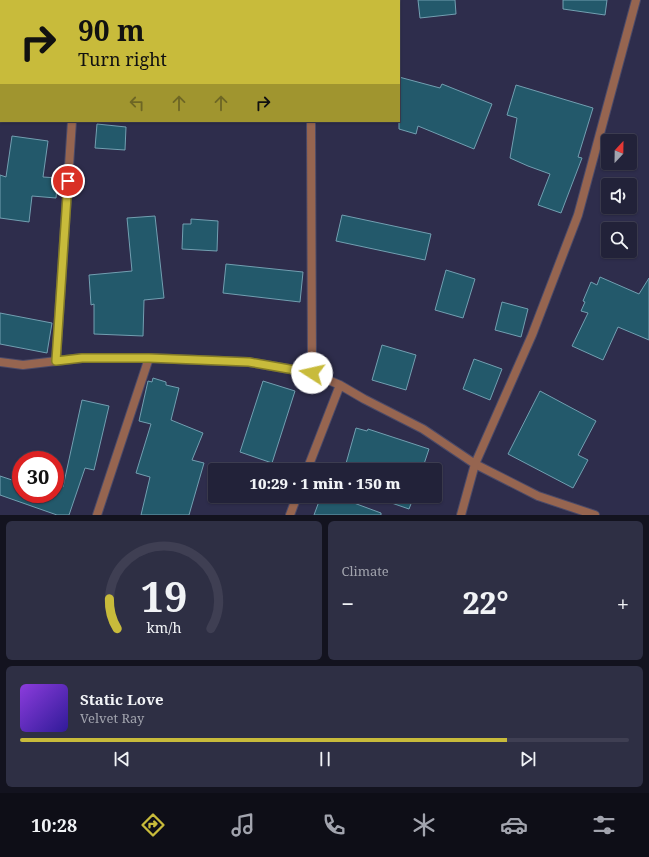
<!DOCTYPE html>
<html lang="en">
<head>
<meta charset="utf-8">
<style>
	:root { --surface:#222239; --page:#2e2f44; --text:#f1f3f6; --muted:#a2a4ae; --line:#3f3f53; --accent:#c8bb3b }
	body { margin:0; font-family:"Noto Serif",serif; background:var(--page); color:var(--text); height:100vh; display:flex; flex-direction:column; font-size:15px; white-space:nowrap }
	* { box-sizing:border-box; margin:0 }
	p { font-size:13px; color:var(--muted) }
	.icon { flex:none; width:22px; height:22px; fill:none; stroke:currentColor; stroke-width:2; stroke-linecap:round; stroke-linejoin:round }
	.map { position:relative; height:515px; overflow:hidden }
	.drawer { display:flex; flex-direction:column; gap:6px; padding:6px; background:#13131f; flex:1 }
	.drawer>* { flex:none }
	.hud { position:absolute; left:0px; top:0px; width:400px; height:122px; box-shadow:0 1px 3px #0004,0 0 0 1px var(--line); background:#c8bb3b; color:#111; overflow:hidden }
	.needle { width:26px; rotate:22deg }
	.fabs { position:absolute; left:601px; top:134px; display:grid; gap:8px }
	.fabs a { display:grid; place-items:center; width:36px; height:36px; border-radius:4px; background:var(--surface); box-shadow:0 1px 3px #0004,0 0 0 1px var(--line); font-size:20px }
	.speed { position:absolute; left:12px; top:451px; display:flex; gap:8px; font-size:20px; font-weight:700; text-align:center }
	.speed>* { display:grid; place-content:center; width:52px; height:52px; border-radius:50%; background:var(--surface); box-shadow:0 1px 3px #0004,0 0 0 1px var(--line); line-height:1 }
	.speed .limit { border:6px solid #d22; background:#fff; color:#111 }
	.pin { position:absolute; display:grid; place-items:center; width:34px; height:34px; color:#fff; margin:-17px; border:2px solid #fff; border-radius:50%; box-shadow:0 1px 4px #0007 }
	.me { position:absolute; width:44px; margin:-22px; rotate:280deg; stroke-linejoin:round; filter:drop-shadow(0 0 3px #0008) }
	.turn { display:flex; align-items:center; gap:14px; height:84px; padding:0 12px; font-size:18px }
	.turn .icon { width:52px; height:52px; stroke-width:2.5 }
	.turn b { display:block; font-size:28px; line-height:34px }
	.lanes { display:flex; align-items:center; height:38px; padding:0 12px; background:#0003; justify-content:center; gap:20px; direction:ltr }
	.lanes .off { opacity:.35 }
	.big { font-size:30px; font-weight:800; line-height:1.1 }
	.drawer .widget { flex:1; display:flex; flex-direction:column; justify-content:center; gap:6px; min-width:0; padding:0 14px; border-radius:6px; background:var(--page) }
	.drawer .dial { align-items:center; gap:0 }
	.dial svg { height:104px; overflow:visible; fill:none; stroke:var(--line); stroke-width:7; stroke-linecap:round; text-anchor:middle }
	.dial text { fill:var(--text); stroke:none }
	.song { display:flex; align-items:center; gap:12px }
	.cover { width:48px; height:48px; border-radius:6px; background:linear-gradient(135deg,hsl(270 70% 55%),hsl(250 70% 35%)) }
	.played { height:4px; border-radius:2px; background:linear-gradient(90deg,var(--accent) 80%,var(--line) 80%) }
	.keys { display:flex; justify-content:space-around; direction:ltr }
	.heat { display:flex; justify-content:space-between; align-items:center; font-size:22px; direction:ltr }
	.drawer .tiles { flex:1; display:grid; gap:6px; grid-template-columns:1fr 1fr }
	.widget:last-child { grid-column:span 2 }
	.trip { position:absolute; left:208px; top:463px; width:234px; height:40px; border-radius:4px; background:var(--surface); box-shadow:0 1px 3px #0004,0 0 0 1px var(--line); font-weight:800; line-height:40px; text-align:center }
	.dock { display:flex; height:64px; justify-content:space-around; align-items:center; background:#0e0e17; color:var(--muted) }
	.dock .icon { width:28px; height:28px }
	.dock .selected { color:var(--accent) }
	.dock b { font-size:18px; color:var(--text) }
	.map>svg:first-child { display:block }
</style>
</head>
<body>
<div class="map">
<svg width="649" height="515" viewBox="0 0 649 515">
	<rect width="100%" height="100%" fill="#2e2d4c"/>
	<path fill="#23596b" stroke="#729fb1" d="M418,0H455L456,14L420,18Z
		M563,0H607L605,15L563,9Z
		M399,77L440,88L442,84L492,104L474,149L418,126L416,134L399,129Z
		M516,85L593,108L578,157L582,158L561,213L538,205L550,174L528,166L510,158L517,118L507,115Z
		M97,124L126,127L125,150L95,148Z
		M12,136L48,141L43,177L58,178L56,198L32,196L29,222L0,218V175L6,177Z
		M342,215L431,234L425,260L336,241Z
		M155,216L164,298L144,300L143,336L94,334V304L91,305L89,275L132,271L127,218Z
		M191,219L218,221L217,251L182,249L183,224H191Z
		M226,264L303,272L300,302L223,293Z
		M446,270L475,279L463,318L435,310Z
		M600,277L639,294L649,278V340L618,327L603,360L572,346L588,313L581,311L585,302L583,301L591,282L597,285Z
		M502,302L528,309L521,337L495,330Z
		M0,313L52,323L47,353L0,344Z
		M382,345L416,355L406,390L372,380Z
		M474,359L502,369L490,400L463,389Z
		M153,378L166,382V385L179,388L171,420L203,433L192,460L204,463L189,515H141L150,477L136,473L151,424L139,421L148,381L152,382Z
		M263,381L295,391L272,463L240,452Z
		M540,391L596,421L578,455L588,460L573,488L508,454Z
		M82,400L109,406L94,470L85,468L69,515H57L0,495V476L21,483V494H55V485L63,487Z
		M356,428L367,431L368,429L429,449L422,470H354L345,467Z
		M321,496H335L381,513V515H314Z
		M381,496H414L409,509L380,499Z"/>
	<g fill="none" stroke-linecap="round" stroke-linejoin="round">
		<g stroke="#4b4a68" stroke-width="10">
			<path id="minor" d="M306,0V1
				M80,1V0
				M311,121L312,373
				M56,361L72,121
				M0,362L23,365L82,358H149L249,362L312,373L340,385L364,399L423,429L475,464L538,496L595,515
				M307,470L340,385
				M97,515L149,358
				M290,515L297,496
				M461,515L475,464L532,335L578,215L636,0"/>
		</g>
		<use href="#minor" stroke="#966550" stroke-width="8"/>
	</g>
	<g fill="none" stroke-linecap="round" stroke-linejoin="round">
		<g stroke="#827a26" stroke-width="10">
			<path id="route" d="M68,181L56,361L82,358H149L249,362L312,373"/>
		</g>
		<use href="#route" stroke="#c8bb3b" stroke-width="7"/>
	</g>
</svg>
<div class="fabs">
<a><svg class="needle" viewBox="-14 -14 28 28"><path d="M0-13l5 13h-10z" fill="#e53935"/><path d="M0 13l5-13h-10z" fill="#a2a4ae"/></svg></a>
<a><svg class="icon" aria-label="sound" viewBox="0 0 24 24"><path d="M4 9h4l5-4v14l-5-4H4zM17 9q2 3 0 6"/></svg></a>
<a><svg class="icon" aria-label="search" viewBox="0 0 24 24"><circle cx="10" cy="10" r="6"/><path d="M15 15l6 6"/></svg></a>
</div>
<div class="speed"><div class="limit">30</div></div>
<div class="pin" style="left:68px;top:181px;background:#d93025"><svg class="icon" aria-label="arrive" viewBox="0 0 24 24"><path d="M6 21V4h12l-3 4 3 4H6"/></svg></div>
<svg class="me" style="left:312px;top:373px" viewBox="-20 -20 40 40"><circle r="19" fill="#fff"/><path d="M0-13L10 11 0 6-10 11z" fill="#c8bb3b"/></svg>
<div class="trip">10:29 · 1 min · 150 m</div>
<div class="hud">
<div class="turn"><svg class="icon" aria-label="right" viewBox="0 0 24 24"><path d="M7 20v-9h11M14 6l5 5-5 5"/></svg><div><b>90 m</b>Turn right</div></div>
<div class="lanes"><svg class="icon off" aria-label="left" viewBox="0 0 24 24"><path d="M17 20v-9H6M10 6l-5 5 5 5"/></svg><svg class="icon off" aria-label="ahead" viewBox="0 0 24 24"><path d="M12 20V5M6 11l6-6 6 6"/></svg><svg class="icon off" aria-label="ahead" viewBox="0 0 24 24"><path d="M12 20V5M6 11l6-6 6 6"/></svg><svg class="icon" aria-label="right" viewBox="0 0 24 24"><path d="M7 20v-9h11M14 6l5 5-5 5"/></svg></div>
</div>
</div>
<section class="drawer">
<div class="tiles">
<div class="widget dial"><svg viewBox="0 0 100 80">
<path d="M14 69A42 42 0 1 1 86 69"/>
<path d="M14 69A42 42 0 0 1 8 46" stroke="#c8bb3b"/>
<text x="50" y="56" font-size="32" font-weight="700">19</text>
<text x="50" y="72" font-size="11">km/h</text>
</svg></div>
<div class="widget"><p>Climate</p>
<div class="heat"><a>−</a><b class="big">22°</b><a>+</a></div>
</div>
<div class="widget">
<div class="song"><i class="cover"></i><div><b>Static Love</b><p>Velvet Ray</p></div></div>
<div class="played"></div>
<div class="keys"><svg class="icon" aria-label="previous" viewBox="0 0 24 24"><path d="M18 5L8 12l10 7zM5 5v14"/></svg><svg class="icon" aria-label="pause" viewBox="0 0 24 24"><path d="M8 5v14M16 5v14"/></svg><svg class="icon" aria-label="next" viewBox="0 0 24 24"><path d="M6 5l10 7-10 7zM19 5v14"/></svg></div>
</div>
</div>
</section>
<nav class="dock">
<b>10:28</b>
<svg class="icon selected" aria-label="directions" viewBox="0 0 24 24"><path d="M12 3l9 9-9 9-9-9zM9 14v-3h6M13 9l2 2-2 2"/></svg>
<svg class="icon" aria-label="music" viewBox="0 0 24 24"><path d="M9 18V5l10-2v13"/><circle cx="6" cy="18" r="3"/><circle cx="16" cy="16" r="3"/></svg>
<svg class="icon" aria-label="phone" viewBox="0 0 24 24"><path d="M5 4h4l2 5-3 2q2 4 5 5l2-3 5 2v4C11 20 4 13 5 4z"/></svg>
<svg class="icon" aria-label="climate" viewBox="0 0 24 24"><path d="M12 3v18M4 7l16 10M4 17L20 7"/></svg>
<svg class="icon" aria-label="car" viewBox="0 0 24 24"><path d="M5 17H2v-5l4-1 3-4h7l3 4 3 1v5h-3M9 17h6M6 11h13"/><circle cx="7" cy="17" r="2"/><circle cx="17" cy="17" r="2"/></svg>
<svg class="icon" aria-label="filters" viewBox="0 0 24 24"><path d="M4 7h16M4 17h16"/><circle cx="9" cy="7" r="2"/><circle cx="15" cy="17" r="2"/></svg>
</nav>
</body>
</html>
